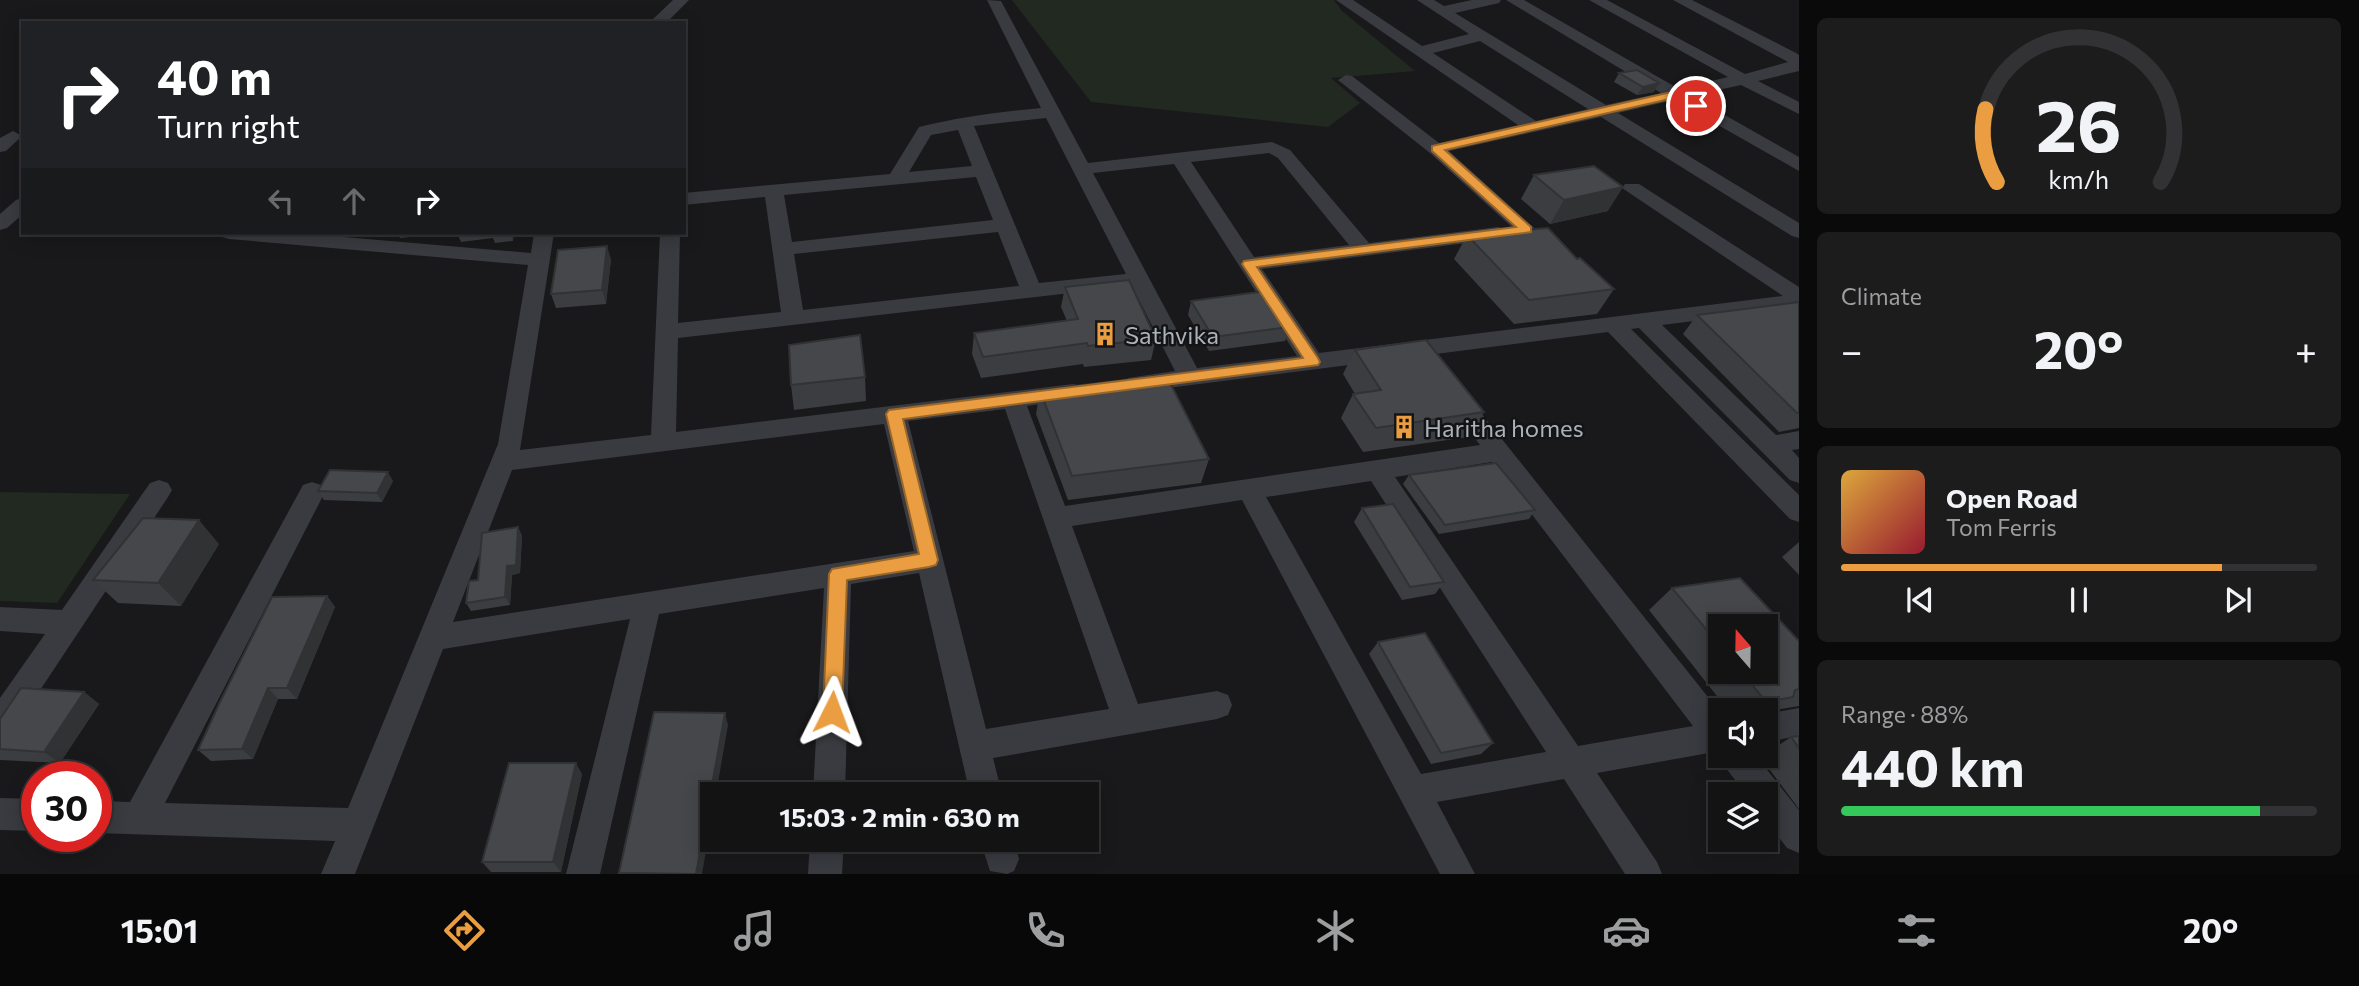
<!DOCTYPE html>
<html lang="en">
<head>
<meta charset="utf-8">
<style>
	:root { --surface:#131314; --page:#1c1c1d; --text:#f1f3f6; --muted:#9d9ea0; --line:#323234; --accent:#eb9e41 }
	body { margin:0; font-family:Commissioner,sans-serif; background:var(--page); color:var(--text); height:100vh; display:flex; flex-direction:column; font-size:26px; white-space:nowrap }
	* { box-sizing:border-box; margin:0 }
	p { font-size:23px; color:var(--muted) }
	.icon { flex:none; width:38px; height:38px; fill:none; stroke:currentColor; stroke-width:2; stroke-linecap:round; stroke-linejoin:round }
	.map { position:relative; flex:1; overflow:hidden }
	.details { display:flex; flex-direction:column; gap:18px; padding:18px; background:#0a0a0b; width:560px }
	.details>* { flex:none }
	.banner { position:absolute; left:21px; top:21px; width:665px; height:214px; border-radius:0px; box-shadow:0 4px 18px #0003,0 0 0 2px var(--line); background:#202124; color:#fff; overflow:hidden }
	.needle { width:46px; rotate:340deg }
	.tools { position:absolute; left:1708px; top:614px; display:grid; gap:14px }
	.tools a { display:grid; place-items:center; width:70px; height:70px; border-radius:0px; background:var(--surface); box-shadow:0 4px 18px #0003,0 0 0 2px var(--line); font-size:35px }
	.speed { position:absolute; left:21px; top:761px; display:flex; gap:14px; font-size:35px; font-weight:700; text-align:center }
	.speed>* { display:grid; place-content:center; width:91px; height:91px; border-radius:50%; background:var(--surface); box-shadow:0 4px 18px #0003,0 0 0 2px var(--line); line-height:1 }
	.speed .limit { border:10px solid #d22; background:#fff; color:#111 }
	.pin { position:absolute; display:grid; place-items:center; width:60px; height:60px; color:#fff; margin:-30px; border:4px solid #fff; border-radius:50%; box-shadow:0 2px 7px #0007 }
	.me { position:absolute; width:77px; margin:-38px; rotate:3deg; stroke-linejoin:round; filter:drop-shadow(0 0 5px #0008) }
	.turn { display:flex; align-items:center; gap:24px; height:147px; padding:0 21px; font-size:32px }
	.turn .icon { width:91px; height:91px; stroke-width:2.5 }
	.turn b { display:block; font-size:49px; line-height:60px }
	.lanes { display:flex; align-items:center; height:66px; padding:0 21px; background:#0003; justify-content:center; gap:35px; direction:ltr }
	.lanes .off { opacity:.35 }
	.big { font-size:52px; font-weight:700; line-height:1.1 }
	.details .card { flex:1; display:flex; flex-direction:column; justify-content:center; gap:10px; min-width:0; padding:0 24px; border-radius:10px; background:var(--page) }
	.details .dial { align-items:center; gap:0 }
	.dial svg { height:182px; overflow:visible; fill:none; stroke:var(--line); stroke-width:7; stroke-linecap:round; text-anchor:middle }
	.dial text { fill:var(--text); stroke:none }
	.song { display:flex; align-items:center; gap:21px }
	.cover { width:84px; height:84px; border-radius:10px; background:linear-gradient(135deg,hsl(40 70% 55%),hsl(350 70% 35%)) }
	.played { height:7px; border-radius:4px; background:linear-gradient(90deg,var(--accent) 80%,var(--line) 80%) }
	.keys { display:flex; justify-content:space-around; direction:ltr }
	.heat { display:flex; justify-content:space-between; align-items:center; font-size:38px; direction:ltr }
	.charge { height:10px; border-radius:5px; background:linear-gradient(90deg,#34c759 88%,var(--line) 0) }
	.trip { position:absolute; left:700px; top:782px; width:399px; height:70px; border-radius:0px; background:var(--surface); box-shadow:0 4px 18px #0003,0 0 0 2px var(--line); font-weight:700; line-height:70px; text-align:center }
	.tabs { display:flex; height:112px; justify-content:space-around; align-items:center; background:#080808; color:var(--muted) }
	.tabs .icon { width:49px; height:49px }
	.tabs .current { color:var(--accent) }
	.tabs b { font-size:32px; color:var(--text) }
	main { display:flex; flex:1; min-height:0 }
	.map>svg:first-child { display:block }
</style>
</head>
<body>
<main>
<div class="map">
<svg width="1799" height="874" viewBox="0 0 1799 874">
	<rect width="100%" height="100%" fill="#19191b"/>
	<path fill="#212921" d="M1012,0H1334L1342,11L1415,71L1331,78L1360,103L1328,127L1091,102Z
		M0,492L130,494L57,603L0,601Z"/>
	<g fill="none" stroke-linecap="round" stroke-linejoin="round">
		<path fill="#3a3b40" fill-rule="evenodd" d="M673,0H689L666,23H649Z
			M987,0L1001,1L1088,163L1272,142L1290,150L1369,243L1498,227L1505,229L1508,233L1505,237L1498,239L1262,269L1319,353L1783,296L1622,188L1625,184H1639L1799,287V308L1662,325L1776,435L1799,431V449L1792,450L1799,458V483L1790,480L1639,328L1631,329L1799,495V522L1790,519L1608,332L1136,392L1128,390L1124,384L1128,378L1175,371L1132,286L678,338L676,432L1073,384L1081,386L1085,392L1081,398L1027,406L1065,506L1480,445L1445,399L1449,393L1457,391L1465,393L1720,712V751L1597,773L1657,862L1662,874H1625L1564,779L1437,802L1475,874H1440L1242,500L1072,526L1138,704L1217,691L1228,695L1232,705L1228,715L1217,719L993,758L1002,794H970L919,573L851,584L845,794H813L824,588L659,614L600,874H566L630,619L443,649L355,874H321L335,841L96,833V801L130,802L303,485L312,482L321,485L325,492L165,803L348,808L498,444L528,265L229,239L222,237L219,233H297L531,253L534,233H554L520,450L651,435L660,233H680L678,323L781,312L765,197L684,205V193L890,174L919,127C960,117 998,112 1041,108ZM1046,118L1126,274L1039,283L974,126ZM958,130L972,166L909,172L931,135ZM1269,153L1278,158L1349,245L1254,257L1191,162ZM1174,164L1297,356L1197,368L1093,173ZM976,177L993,220L792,242L784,195ZM998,232L1019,286L803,310L794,254ZM1005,409L1109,709L986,729L908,421ZM884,424L914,551L453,622L512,470ZM1492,462L1693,726L1578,746L1395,477ZM1371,481L1546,752L1421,774L1266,497Z
			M1336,0H1353L1422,46L1469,34L1417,0H1434L1444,6L1472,0H1501L1499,3L1455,13L1606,105L1661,93L1506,0H1524L1679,89L1728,77L1589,0H1607L1745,74L1788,62L1673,0H1692L1796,53L1799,55V71L1758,81L1799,102V114L1741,85L1691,96L1799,157V171L1674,100L1618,113L1799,223V238L1792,236L1601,117L1449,151L1562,253L1559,257H1545L1430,153L1338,80L1346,75L1352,76L1439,143L1518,125ZM1480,41L1588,109L1536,121L1433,53Z
			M13,131L22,136L6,151L0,152V138Z
			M23,198V214L7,228L0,230V214L16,200Z
			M159,480L168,483L172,490L168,497L11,734L0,738V698L45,634L0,631V607L62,610L150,483Z
			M1799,708V736L1766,742V714Z
			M1720,756H1756L1799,810V853L1787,848L1766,820V794H1746L1725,767Z
			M0,798L37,799V831L0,830Z
			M810,840H844L842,874H808Z
			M980,840H1014L1019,859L1014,871L1007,874L990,871Z"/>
	</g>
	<path fill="#3c3d40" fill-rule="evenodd" d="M1619,73L1654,92L1637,95L1614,82Z
		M1534,175L1608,211L1550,224L1521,199Z
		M397,233H451L400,238Z
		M457,233H514L513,241L495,243L493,238L461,242Z
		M1467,235L1614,289L1597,314L1514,324L1454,259Z
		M611,259L606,304L556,308L551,294Z
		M1065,287L1156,339L1151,360L1084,367L1083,364L981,378L972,354L974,333L1067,321L1061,307Z
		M1191,301L1290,327L1285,341L1209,351L1188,315Z
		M1799,302V428L1779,432L1683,334L1697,315Z
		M1355,350L1484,412L1469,437L1363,452L1341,418L1353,394H1355L1343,374Z
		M865,377L866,401L794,410L791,385Z
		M1040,390L1209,459L1201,483L1068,500L1036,414Z
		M1409,475L1535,510L1529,519L1439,534L1403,484Z
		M393,481L382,502L324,500L318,491Z
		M1362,508L1444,582L1435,594L1402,600L1354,522Z
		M518,527L522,536L520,573L512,575L510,605L471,611L466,603L478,580Z
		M1799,542V575L1782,557Z
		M219,544L181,606L118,603L93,580Z
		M1672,588L1799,641V706L1775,710L1766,716V710H1728L1649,610ZM1720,626L1766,672H1720Z
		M327,596L335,607L297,699H278L253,759L211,761L198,750Z
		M1378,642L1493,743L1481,754L1431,764L1369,654Z
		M84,692L99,704L60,763L0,760V719Z
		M1799,736V809L1761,758L1766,756V754L1791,737Z
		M582,774L561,872H491L482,862Z"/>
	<path fill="#313234" d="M1659,83L1654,92L1637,95L1643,87Z
		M1623,187L1608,211L1550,224L1564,200Z
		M511,233H514L513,241Z
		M607,246L611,259L606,304L602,290Z
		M388,472L393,481L382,502L377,493Z
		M199,520L219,544L181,606L158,583Z
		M518,527L522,536L520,573L512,575L510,605L505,597L507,566Z
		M327,596L335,607L297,699L287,688Z
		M268,688L278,699L253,759L242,749Z
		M84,692L99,704L60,763L44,752Z
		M725,713L728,725L716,794H712V816L702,874H696Z
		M576,763L582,774L561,872L553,862Z"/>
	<path fill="#46474b" stroke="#313234" stroke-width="2" d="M1637,70L1659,83L1643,87L1619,73Z
		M1594,166L1623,187L1564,200L1534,175Z
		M1548,228L1577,259L1580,258L1614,289L1529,300L1467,235Z
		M607,246L602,290L551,294L558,250Z
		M1129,280L1156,339L1088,346L1087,343L983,357L974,333L1078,319L1065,287Z
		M1266,291L1290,327L1213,337L1191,301Z
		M1799,302V413H1797L1697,315Z
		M860,335L865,377L791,385L789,345Z
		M1426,340L1484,412L1376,428L1353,394L1381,390L1355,350Z
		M1166,375L1209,459L1072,476L1040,390Z
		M1496,463L1535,510L1445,525L1409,475Z
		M330,470L388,472L377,493L318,491Z
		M1393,504L1444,582L1410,587L1362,508Z
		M143,518L199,520L158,583L93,580Z
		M518,527L516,565L507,566L505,597L466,603L469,581L478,580L482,533Z
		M1740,578L1799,641V689L1795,690L1793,697L1766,702L1742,672H1766V626H1720V646L1672,588Z
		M327,596L287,688H268L242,749L198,750L219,704L272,597Z
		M1425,633L1493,743L1441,753L1378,642Z
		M21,688L84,692L44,752L0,749V719Z
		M654,712L725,713L696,874L619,873Z
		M1799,736V748L1791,737Z
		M509,763H576L553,862H482Z"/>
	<path fill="#eb9e41" stroke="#99672a" stroke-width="2" d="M1676,91L1702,106L1692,108L1674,98L1445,150L1531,227V232L1257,267L1318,358L1320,362L1318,365L903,419L938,560L936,565L929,567L847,580L842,712L839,718L832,721L825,718L823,712L829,574L832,569L919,554L886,414L889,410L1303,358L1242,264L1244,261L1516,227L1432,151V146Z"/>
	<defs>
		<g id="building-bare" transform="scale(1.89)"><path d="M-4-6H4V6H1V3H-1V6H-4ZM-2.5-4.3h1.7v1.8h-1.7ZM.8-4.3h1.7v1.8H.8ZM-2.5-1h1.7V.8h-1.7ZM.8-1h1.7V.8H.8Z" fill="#eb9e41" stroke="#141416" stroke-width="2.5" paint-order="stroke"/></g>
	</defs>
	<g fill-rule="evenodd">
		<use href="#building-bare" x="1105" y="334"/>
		<use href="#building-bare" x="1404" y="427"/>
	</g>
	<g text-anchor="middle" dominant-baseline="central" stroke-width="5" stroke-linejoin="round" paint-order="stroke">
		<g font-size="24" fill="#acb2ba" stroke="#141416" text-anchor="start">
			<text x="1125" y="334">Sathvika</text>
			<text x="1424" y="427">Haritha homes</text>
		</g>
	</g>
</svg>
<div class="tools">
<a><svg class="needle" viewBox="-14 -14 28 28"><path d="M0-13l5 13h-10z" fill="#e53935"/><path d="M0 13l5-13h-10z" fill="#9d9ea0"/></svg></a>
<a><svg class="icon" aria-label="sound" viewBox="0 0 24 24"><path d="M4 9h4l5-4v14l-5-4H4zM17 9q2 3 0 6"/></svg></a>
<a><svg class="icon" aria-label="layers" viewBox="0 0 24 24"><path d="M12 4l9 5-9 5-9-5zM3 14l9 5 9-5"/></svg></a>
</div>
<div class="speed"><div class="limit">30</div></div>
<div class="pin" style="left:1696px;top:106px;background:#d93025"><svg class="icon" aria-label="arrive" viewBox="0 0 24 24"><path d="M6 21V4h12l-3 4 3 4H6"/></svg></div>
<svg class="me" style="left:832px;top:712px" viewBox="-20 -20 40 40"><path d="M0-17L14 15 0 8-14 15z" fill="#eb9e41" stroke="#fff" stroke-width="4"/></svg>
<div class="trip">15:03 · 2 min · 630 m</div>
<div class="banner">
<div class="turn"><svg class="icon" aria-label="right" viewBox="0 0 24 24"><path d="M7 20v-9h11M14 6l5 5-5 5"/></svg><div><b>40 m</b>Turn right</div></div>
<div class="lanes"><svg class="icon off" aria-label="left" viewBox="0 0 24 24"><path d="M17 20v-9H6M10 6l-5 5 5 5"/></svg><svg class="icon off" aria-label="ahead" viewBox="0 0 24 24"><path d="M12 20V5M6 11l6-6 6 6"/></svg><svg class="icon" aria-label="right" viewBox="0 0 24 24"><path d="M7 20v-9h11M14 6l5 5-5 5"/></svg></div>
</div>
</div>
<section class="details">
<div class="card dial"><svg viewBox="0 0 100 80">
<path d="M14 69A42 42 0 1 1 86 69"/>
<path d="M14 69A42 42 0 0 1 9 37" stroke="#eb9e41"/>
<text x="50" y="56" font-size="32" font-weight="700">26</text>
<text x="50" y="72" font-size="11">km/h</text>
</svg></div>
<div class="card"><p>Climate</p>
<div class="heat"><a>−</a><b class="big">20°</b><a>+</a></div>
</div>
<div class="card">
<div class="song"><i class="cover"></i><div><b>Open Road</b><p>Tom Ferris</p></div></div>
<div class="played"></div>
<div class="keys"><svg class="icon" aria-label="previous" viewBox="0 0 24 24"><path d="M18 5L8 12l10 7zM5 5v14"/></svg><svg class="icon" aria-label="pause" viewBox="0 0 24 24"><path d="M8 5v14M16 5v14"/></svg><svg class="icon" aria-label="next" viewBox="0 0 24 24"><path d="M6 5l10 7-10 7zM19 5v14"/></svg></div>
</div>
<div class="card"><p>Range · 88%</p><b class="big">440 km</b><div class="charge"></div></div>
</section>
</main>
<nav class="tabs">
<b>15:01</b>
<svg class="icon current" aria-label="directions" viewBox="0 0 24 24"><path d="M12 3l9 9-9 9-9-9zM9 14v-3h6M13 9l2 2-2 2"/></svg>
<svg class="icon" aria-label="music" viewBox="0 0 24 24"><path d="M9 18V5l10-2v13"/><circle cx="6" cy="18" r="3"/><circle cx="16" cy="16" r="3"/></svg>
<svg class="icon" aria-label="phone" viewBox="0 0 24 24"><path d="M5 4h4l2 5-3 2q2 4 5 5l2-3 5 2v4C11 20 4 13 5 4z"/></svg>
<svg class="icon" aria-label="climate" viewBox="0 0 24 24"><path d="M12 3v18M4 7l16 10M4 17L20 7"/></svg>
<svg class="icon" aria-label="car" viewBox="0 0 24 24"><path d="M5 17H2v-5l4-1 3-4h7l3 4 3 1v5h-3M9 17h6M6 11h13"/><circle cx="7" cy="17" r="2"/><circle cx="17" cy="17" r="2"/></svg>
<svg class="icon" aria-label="filters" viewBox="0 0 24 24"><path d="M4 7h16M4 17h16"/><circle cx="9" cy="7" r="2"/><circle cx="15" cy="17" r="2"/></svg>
<b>20°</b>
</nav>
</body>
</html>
